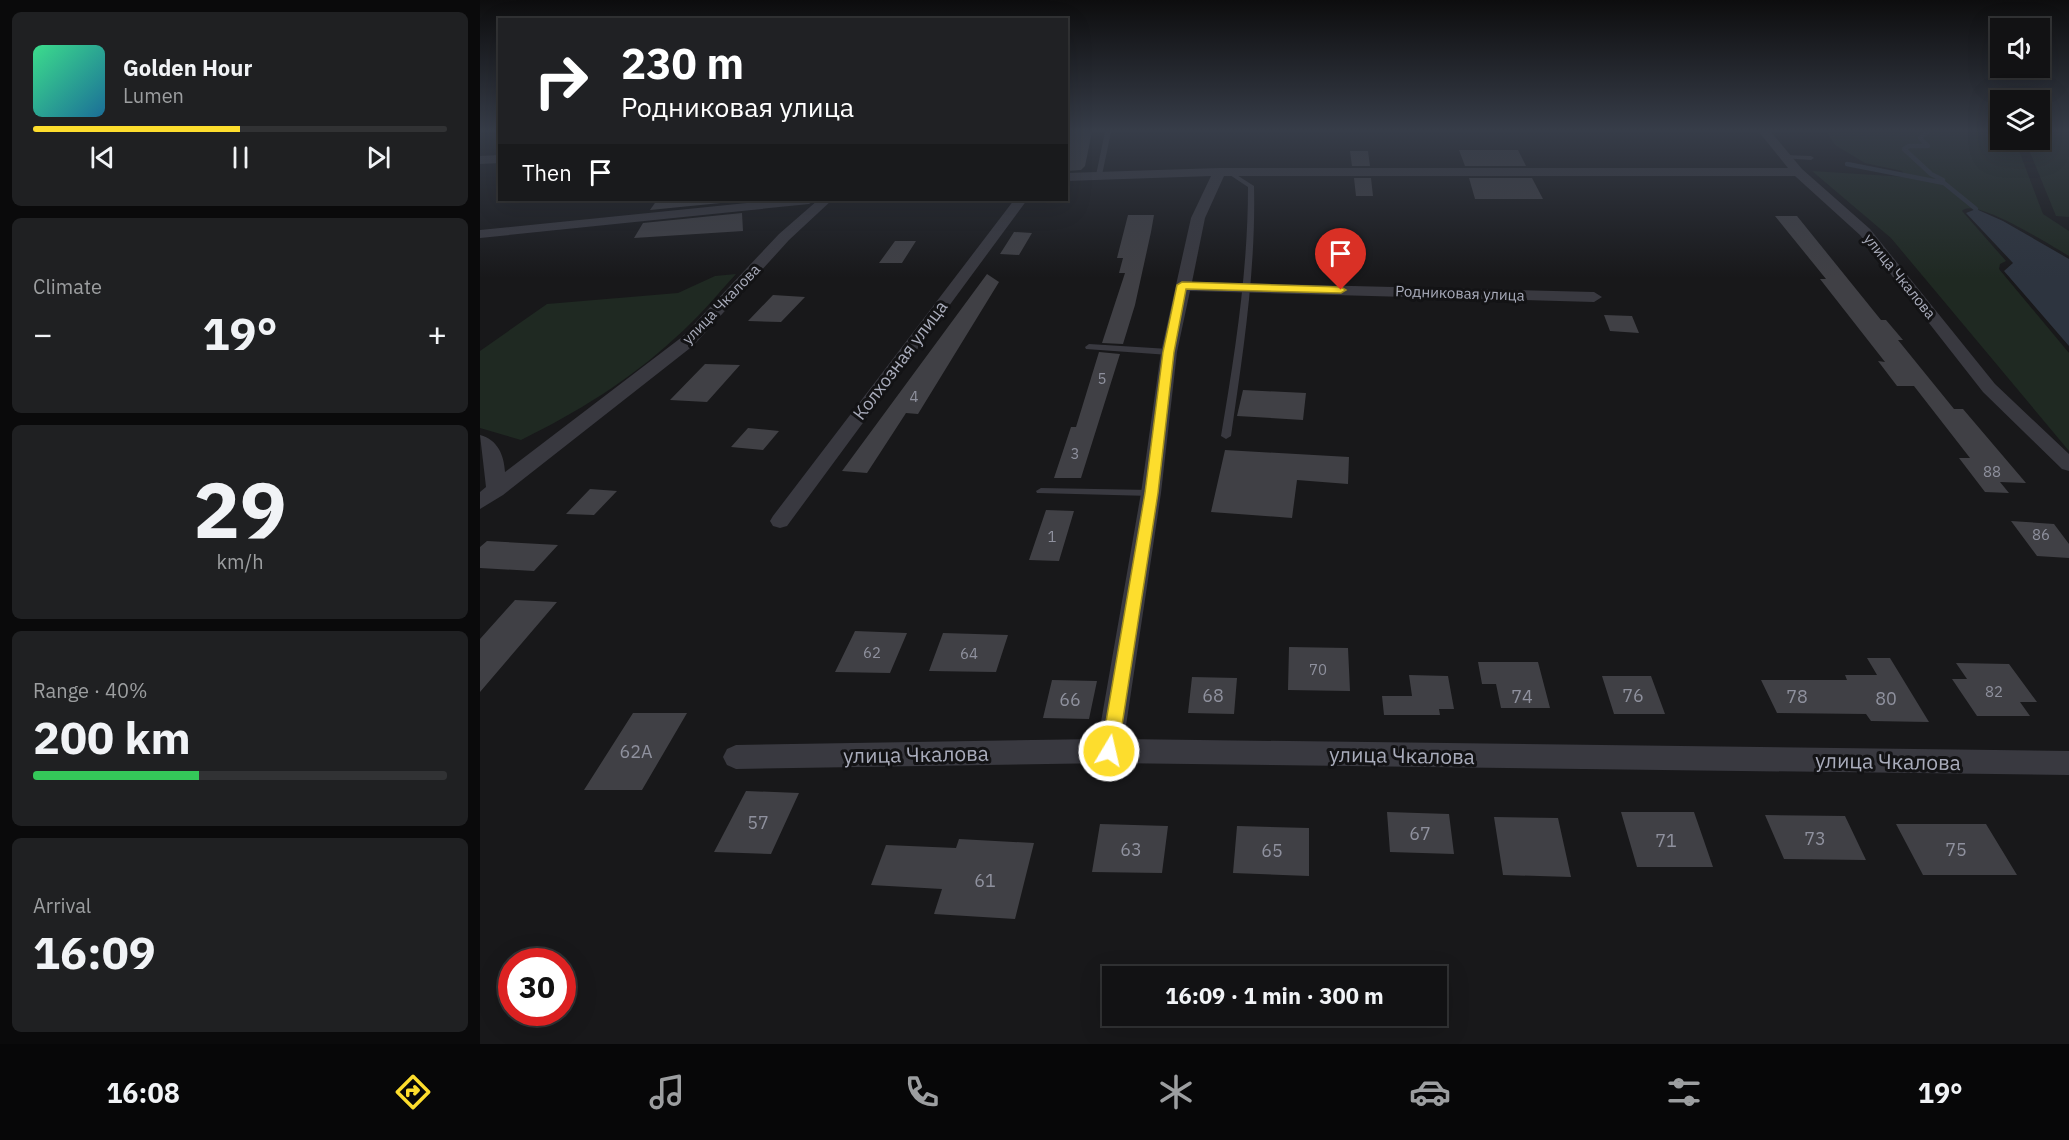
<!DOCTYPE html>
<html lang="en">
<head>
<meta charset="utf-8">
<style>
	:root { --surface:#121214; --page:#1f2022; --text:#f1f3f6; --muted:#9c9ea0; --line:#313234; --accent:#fddd2d }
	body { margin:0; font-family:"IBM Plex Sans",sans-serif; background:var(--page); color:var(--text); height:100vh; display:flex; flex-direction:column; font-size:22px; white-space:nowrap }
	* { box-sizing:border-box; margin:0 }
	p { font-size:20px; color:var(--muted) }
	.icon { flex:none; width:33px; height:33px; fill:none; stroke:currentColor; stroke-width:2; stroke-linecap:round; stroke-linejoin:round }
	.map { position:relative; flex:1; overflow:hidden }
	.side { display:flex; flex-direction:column; gap:12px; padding:12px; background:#0a0a0b; width:480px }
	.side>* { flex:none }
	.banner { position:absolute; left:18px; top:18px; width:570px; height:183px; border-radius:0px; box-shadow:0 6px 24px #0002,0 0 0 2px var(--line); background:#202124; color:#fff; overflow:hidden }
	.buttons { position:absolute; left:1510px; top:18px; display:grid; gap:12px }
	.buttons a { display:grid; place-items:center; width:60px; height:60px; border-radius:0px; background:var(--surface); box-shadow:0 6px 24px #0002,0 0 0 2px var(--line); font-size:30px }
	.speed { position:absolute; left:18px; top:948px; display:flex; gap:12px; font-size:30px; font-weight:700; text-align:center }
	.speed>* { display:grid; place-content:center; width:78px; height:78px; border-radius:50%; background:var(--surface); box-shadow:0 6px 24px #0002,0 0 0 2px var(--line); line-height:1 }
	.speed .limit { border:9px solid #d22; background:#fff; color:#111 }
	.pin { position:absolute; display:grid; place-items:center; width:51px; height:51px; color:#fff; margin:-62px -26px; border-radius:50% 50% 50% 0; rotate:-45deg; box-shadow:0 0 6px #0007 }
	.pin .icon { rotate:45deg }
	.me { position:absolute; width:66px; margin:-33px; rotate:9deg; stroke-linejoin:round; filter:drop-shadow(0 0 4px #0008) }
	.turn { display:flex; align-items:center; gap:21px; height:126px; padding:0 24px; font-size:27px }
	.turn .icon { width:78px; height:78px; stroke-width:2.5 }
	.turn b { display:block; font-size:42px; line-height:51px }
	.then { display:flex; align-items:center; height:57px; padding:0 24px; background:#0003; gap:12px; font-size:22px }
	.big { font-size:45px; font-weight:800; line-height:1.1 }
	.side .tile { flex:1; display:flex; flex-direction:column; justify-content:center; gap:9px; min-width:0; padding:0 21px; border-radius:9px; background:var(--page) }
	.side .dial { align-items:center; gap:0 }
	.dial b { font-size:78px; line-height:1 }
	.song { display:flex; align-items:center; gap:18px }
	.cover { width:72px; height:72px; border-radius:9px; background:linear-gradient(135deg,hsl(150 70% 55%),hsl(200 70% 35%)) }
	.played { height:6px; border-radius:3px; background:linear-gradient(90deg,var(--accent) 50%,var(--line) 50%) }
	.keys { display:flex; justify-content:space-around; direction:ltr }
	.heat { display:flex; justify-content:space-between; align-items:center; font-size:33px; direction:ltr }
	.charge { height:9px; border-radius:4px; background:linear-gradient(90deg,#34c759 40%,var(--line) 0) }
	.trip { position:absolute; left:622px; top:966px; width:345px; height:60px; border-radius:0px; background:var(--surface); box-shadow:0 6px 24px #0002,0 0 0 2px var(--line); font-weight:800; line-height:60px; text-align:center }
	.menu { display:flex; height:96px; justify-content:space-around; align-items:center; background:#070708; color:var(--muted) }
	.menu .icon { width:42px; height:42px }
	.menu .active { color:var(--accent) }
	.menu b { font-size:27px; color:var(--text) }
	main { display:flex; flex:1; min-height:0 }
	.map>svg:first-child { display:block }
</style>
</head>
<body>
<main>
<section class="side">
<div class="tile">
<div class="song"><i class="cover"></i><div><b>Golden Hour</b><p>Lumen</p></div></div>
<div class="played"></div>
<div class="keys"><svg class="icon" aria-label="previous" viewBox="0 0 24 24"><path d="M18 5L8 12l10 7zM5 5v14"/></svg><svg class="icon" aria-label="pause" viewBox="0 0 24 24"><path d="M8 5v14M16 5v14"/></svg><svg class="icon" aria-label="next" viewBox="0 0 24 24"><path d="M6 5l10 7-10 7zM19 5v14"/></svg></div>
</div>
<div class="tile"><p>Climate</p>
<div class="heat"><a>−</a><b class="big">19°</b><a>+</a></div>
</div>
<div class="tile dial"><b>29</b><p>km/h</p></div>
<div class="tile"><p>Range · 40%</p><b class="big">200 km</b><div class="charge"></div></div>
<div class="tile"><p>Arrival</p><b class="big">16:09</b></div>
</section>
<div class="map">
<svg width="1589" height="1044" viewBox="0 0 1589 1044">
	<rect width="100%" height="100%" fill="#18181a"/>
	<path fill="#1f2922" d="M1347,132H1521V140H1535L1563,214L1589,231V256C1573,247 1494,196 1482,211L1526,261L1520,264L1519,269L1589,353V451L1411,238L1332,171L1426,177L1422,171L1385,163L1355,145Z
		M1560,132H1589V217L1576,216L1545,140H1560Z
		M256,274C236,296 217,319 195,338C150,380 96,413 41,440L0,428V351L67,304L198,293L235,276Z"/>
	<path fill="#2d343f" d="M1496,209L1523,221L1589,259V346L1524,271L1533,263L1486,213Z"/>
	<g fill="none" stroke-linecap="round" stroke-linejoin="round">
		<path stroke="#2d343f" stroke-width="4.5" d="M1447,132L1440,138L1448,146H1429L1424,149L1451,174L1463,180
			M1367,164L1464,183L1496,209"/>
	</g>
	<path fill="#404045" d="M589,132H612L605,166L601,170L586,171Z
		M979,150H1038L1046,166H985Z
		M870,151H888L890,166H872Z
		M874,178H891L893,196H876Z
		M989,178H1052L1063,199H995Z
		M177,200H261V201L170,210Z
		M262,213L263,231L154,238L163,223Z
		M648,215H674L671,232L655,305L643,344L622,343L645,273H639L643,258H637Z
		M1295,216H1317L1401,320H1406L1423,340H1418L1474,409H1483L1546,483L1520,482L1529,493L1505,492L1479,458H1490L1434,386H1417L1398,361L1405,362L1340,279H1346Z
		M534,232L552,233L539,255L520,254Z
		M415,241H436L422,263H399Z
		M507,274L519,282L438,414L426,413L387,473L362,471Z
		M293,295L325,297L301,322L268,321Z
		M1124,315L1152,316L1159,333L1130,331Z
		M619,352L640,354L601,478H574L591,427H596Z
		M225,364L260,365L227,402L190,400Z
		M763,390L826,393L823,420L757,416Z
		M268,428L299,431L283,450L251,447Z
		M745,450L869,457L868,484L817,480L812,518L731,512Z
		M110,489L137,491L114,515L86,514Z
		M566,510L594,511L579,561L549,560Z
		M1531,521L1574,524L1589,544V558L1557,556Z
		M7,541L78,545L54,571L0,568V547Z
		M35,600L77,602L0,692V639Z
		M375,631L427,633L410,673L355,672Z
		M463,633L528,635L516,672L449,671Z
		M809,647L868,648L870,691L808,690Z
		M1387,658H1410L1449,722L1391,721L1386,714L1297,713L1281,680H1367L1365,675H1397Z
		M998,662H1058L1070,708H1021L1016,684H1002Z
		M1476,663L1529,664L1557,702H1540L1550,716H1497L1472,679H1487Z
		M929,675L968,676L974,709H959L960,715H904L902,696H932Z
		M1122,676H1171L1185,714H1134Z
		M712,677L757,678L754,714L708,713Z
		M572,680L617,681L609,719L563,718Z
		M153,713H207L162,790H104Z
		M266,791L319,793L291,854L234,852Z
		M907,812L969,814L974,854L910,852Z
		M1141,812H1214L1233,867H1157Z
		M1285,815L1365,816L1386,860L1304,859Z
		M1014,817L1078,818L1091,877L1023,875Z
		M620,824L688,826L682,873L612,872Z
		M1416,824H1506L1537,875H1443Z
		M757,826L829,828V876L753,873Z
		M479,839L554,843L535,919L454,914L462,889L391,885L406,845L476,848Z"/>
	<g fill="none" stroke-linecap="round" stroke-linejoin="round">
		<path fill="#393940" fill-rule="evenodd" d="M625,132H631L622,175L619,177L616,175Z
			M1305,155L1331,156L1334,158L1331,160L1303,158L1302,157Z
			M749,170L774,186C776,270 763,353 751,436L746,439L741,436C755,353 768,271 768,187L747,173L746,172Z
			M609,344L689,349L693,352L689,355L606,349L605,347Z
			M561,488L671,490L676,493L671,496L557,493L556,491Z"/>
		<path fill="#393940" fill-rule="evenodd" d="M1279,132H1291L1322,169L1390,229L1515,384L1589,454V471L1582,469L1503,392L1380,235L1315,176H744L725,218L712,282L1114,292L1122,297L1114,302L710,291L697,352L681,493L644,739L1589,751V775L629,763L256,769L247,765L243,757L247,749L256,745L618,739L661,493L681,352L711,218L731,176L586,181V173L739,168H1308Z
			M20,155V163L0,164V156Z
			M296,200H336L329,204L0,238V230Z
			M338,200H352L309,240L214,345L23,495L0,509V492L6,487L0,435C18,440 24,455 25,472L202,337L299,234Z
			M534,200H547L307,526L300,528L293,526L290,521L293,516Z"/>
	</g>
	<linearGradient id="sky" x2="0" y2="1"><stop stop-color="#0d0d0e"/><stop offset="0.47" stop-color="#373d49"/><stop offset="1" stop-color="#373d49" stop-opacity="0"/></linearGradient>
	<rect width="1589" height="278" fill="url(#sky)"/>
	<path fill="#fddd2d" stroke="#a4901d" stroke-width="1.5" d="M702,282L861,287L866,290L861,293L706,289L694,352L678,493L638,751L636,756L629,759L623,756L621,751L665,493L683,352L697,285Z"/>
	<g text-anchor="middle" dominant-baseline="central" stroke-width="6" stroke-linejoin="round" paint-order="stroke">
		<g font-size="15" fill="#a9acbb" stroke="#131315">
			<text transform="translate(1420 276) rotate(51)">улица Чкалова</text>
			<text transform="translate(980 293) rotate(2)">Родниковая улица</text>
			<text transform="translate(241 304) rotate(-46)">улица Чкалова</text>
		</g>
		<g font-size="15" fill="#8f919e">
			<text x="622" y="378">5</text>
			<text x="434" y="396">4</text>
			<text x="595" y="453">3</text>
			<text x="1512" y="471">88</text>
			<text x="1561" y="534">86</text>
			<text x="572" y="536">1</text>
			<text x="392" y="652">62</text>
			<text x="489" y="653">64</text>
			<text x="838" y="669">70</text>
			<text x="1514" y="691">82</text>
		</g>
		<g font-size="18" fill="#a9acbb" stroke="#131315">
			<text transform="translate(420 360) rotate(-53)">Колхозная улица</text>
		</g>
		<g font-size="18" fill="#8f919e">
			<text x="733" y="695">68</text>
			<text x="1153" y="695">76</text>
			<text x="1042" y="696">74</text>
			<text x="1317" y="696">78</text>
			<text x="1406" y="698">80</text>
			<text x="590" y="699">66</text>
			<text x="156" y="751">62А</text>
			<text x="278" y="822">57</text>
			<text x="940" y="833">67</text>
			<text x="1335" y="838">73</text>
			<text x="1186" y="840">71</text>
			<text x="651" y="849">63</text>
			<text x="1476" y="849">75</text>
			<text x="792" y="850">65</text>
			<text x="505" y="880">61</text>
		</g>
		<g font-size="21" fill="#a9acbb" stroke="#131315">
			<text transform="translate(436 754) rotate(-1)">улица Чкалова</text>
			<text transform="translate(922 755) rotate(1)">улица Чкалова</text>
			<text transform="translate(1408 761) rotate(1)">улица Чкалова</text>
		</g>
	</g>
</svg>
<div class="buttons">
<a><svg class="icon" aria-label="sound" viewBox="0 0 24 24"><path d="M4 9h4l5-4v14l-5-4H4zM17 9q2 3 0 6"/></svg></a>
<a><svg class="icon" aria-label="layers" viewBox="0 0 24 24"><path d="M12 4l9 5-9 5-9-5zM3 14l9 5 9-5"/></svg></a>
</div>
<div class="speed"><div class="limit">30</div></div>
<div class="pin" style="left:861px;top:290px;background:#d93025"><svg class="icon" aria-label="arrive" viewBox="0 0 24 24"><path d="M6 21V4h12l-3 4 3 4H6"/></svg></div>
<svg class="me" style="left:629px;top:751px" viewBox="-20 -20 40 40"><circle r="17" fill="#fddd2d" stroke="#fff" stroke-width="3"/><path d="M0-11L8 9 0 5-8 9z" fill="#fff"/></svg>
<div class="trip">16:09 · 1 min · 300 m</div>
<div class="banner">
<div class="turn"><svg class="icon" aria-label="right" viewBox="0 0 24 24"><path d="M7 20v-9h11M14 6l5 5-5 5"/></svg><div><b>230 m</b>Родниковая улица</div></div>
<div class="then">Then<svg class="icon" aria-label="arrive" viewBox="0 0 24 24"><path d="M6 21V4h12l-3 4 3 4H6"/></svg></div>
</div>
</div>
</main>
<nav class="menu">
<b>16:08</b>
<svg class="icon active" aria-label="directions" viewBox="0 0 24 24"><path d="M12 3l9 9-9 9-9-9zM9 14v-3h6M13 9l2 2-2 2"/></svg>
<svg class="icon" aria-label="music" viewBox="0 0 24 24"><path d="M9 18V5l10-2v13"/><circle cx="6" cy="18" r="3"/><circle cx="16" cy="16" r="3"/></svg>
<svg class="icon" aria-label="phone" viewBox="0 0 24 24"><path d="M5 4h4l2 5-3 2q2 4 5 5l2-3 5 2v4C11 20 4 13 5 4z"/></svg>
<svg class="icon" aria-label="climate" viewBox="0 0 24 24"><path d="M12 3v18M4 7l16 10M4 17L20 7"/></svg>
<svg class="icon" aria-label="car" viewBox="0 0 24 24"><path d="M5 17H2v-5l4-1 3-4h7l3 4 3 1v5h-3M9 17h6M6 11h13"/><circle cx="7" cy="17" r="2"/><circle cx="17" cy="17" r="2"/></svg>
<svg class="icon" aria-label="filters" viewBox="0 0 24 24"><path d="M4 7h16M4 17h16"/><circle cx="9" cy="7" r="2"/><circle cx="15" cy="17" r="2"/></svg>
<b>19°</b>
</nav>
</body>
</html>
